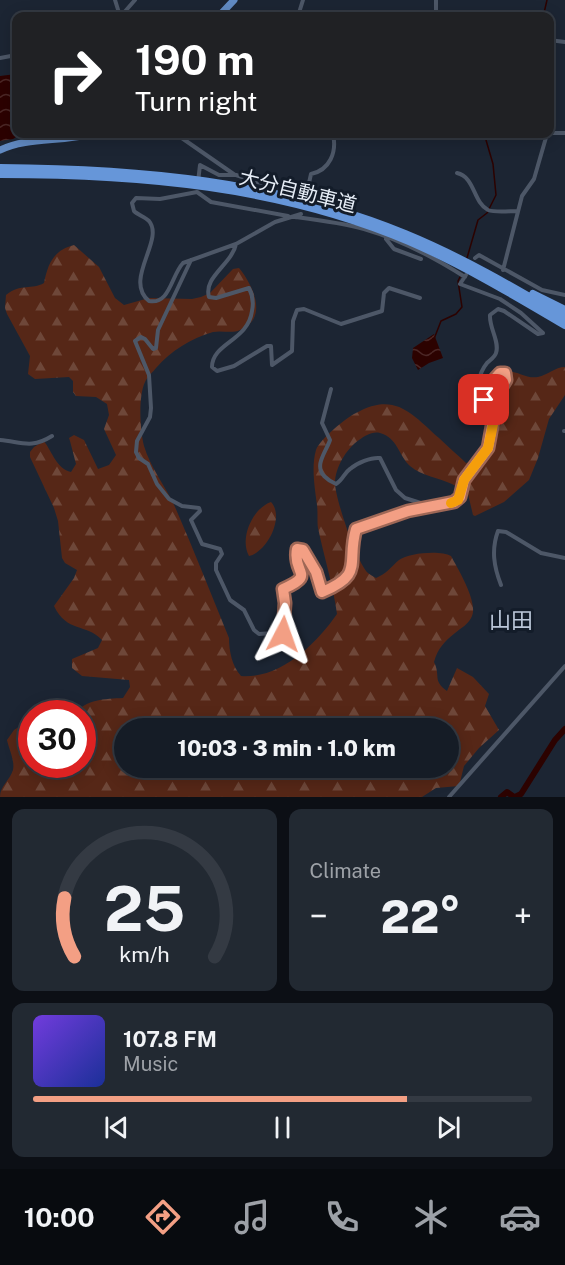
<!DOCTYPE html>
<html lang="en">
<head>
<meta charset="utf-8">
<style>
	:root { --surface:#151c26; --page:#222932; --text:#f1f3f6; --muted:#9da1a7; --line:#343a43; --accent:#f39f84 }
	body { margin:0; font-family:"Public Sans","Noto Sans JP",sans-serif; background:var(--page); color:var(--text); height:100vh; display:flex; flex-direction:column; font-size:22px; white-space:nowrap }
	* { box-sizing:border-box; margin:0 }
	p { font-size:20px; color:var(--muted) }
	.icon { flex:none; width:33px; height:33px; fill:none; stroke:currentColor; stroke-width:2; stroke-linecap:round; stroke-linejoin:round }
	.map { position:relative; height:797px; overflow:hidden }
	.sheet { display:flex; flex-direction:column; gap:12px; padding:12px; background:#0c0f15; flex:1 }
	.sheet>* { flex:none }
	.banner { position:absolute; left:12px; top:12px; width:542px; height:126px; border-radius:12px; box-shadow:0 3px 15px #0003,0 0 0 2px var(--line); background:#202124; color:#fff; overflow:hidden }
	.speed { position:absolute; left:18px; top:700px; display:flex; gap:12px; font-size:30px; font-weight:700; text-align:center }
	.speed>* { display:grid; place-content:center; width:78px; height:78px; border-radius:50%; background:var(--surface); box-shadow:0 3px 15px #0003,0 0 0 2px var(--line); line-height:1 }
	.speed .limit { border:9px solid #d22; background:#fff; color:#111 }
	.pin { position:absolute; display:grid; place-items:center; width:51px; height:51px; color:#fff; margin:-26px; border-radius:12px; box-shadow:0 3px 9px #0006 }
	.me { position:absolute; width:66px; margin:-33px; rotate:4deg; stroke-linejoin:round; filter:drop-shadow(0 0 4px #0008) }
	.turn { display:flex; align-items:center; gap:21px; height:126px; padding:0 24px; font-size:27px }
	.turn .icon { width:78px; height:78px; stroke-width:2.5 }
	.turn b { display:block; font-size:42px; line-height:51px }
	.big { font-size:45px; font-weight:800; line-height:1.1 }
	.sheet .tile { flex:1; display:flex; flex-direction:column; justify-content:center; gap:9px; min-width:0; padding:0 21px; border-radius:12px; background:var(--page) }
	.sheet .dial { align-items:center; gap:0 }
	.dial svg { height:156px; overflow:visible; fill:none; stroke:var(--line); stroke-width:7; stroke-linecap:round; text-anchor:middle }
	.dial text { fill:var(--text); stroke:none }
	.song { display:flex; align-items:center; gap:18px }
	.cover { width:72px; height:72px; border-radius:9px; background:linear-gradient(135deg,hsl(260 70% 55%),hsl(230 70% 35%)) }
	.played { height:6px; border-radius:3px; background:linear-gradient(90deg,var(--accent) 75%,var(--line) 75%) }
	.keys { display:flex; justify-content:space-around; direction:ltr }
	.heat { display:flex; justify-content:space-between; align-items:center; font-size:33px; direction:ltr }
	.sheet .tiles { flex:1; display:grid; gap:12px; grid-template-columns:1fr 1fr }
	.tile:last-child { grid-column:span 2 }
	.trip { position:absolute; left:114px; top:718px; width:345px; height:60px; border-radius:30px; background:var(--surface); box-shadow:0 3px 15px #0003,0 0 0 2px var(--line); font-weight:800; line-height:60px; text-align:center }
	.tab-bar { display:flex; height:96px; justify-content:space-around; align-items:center; background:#080b0f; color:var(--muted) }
	.tab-bar .icon { width:42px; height:42px }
	.tab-bar .current { color:var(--accent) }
	.tab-bar b { font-size:27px; color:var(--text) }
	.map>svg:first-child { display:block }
</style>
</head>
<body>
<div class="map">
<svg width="565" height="797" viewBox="0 0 565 797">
	<defs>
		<pattern id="forest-firs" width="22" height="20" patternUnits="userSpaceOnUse" patternTransform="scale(1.5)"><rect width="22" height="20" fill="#562717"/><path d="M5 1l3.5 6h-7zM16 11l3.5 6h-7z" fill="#6e4739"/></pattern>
		<pattern id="water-waves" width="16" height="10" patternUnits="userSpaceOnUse" patternTransform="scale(1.5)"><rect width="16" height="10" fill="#2c0200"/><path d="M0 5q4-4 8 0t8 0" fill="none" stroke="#4b2726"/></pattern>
	</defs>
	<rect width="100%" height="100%" fill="#1c2533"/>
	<path fill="url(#forest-firs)" fill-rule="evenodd" d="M74,245L99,267L115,298L124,305L149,298L192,299L201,297L210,293L233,269L239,268C253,285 269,318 240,330C232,334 222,330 213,332C190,339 172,350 156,368C153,372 147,377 145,382C138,397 140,430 144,446C150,467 166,487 175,507C194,550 211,594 229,638C229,651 232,666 241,676C281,679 316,644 337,614C333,585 324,557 318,528C317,521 318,513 317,505C315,489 311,467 316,450C320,439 346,418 356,413C395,391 412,414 439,438C448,447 458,455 466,463L477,460L495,418L493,380C510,361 521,380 538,377C548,375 555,367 565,367V395L549,419L538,458L529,480L504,502L475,516L473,515L468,494C463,491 458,487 452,484C439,478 422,476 410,466C399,456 397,437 380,433C372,431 365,436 359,440C346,449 335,468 335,483C335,498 357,563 368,573C370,575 373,576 376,578C386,574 391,567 399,560C409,553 440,550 451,556C458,569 478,602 472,616C469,624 461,628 455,633C444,642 438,648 434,662C441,676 432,680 447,691L457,668L473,677L489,694L485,706L499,730L479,748L464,766L459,786L436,788L422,797H0C0,786 10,780 13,770C15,761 9,749 7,740L14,730L31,719L32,765H82V714H74C87,699 105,699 123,698L130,687L129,680L82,676L72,668V659L98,648L102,640C86,623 67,633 54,606L74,578L77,570L65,563L62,558L58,521L54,508L30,457V452L34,447L44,441C52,452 57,469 71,472L76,464L70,441L69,438L74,435L84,440L98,469L109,465L116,455L104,429L109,415L107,404L96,397L76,396L73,392V381L69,377L35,379L28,374L30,356L7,314L5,308L6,295C21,283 32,290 44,283C48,263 54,250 74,245ZM124,729H448V768H124Z
		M271,502C285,517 267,552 249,556C239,538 253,508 271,502Z"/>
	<path fill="url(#water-waves)" d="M16,74V134H21L13,139L0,141V76Z
		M434,334L443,358L429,363L418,370L412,358L413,348Z"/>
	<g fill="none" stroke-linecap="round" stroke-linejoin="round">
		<path stroke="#2c0200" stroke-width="1.5" d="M535,16L544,13L547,0
			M467,258L478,220L487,213L496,195L493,164L486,140L488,134
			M434,339L441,321L456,314L462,307L458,281L460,277"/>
		<path stroke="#2c0200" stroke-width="6" d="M501,797L507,792L514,797
			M515,797L521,794L555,740L565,729"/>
		<path stroke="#4d5767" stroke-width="4" d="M115,0L120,16
			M436,0V10L441,16
			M121,16L135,0
			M298,16L303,0
			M549,40L565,42
			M0,58L16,55
			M549,133H565
			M176,134L235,175
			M457,173C475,177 473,202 488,210C496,213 509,211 518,211
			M198,182L200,165L219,175H236L257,182L313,190L345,201V204
			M197,192L160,199L136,198L132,203L134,211C138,215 145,217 149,221C165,240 123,280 149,301C170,305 171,276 183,263L236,244L275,222L301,214
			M197,192L211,202L288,216
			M307,192L311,174C330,170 337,152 333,134
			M295,217C318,220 342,223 364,229C399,239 435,258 465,277
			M386,239L394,249L421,259
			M236,244C232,264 203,277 209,297L216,298L249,288C253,296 254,302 252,311C248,341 212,343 212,367L217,371L234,366L267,346H271L272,365L292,351L293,321L297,310L304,309L341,324L382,311L384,293L389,288L420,298
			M475,258L479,255L542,290L565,295
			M191,260L158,330L156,348L153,349L145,339L141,337L135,341L149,375L151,408L150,417L137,441L136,452L139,458L148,464L157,484L169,499L182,506L199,508L200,511L191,520L202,544L220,549L222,554L216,563V570L230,600L244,610L254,630L259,634L273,633L281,638C287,623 283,605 283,589C317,574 292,573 297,549L303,550L316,572L322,592C366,573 345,564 356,529L408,511L455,502L460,497L464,480L488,448L498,393L507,377L503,373C492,377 488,388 485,399L481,400C475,389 479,373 487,363C490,360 495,357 496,353C500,342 489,328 490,315L498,309L504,311L538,334L543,333L521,313L500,299L460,284L466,275
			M503,270L522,196L534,179L547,134
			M331,389L322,423L330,440C326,452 314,465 324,476C328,480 331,482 336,484C343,480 344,473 350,469C357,463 371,457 380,458L396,490L405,498L430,506
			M564,431H565
			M0,440C22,442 31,449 52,436
			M501,585C494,567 491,550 498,531L506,532L541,553L565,558
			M449,797L565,666"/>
		<path stroke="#618ac2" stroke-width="7" d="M219,16L234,0
			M0,150C27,137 61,142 91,134"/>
		<path stroke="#6696d9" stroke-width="8" d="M0,168C138,169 276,181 405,234C461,257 513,287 565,318
			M0,174C139,174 280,186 409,241C464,265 514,295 565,325
			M533,294L565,310"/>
	</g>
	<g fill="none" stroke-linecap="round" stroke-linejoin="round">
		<g stroke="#9e6756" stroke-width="15">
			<path id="route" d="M283,634L285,603L283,589C317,574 292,574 297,549L303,550L316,572L322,592C365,574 346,564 356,529L408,511L454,502L460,497L464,480L488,448L498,393L506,380L505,373H500L489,385L484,400"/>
		</g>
		<use href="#route" stroke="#f39f84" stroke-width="10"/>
		<path stroke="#f59e0b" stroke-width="10" d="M451,503L458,500L464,480L488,448L495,415"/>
	</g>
	<g text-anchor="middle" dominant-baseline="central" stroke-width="6" stroke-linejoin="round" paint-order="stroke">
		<g font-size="20" fill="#e6edf6" stroke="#131c29">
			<text transform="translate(298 191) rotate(14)">大分自動車道</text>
		</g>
		<g font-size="22" fill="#bac6d8" stroke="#131c29">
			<text x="511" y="620">山田</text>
		</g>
	</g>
</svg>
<div class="speed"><div class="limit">30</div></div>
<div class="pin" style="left:484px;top:400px;background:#d93025"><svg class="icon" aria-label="arrive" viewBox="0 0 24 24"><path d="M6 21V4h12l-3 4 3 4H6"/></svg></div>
<svg class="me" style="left:283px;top:634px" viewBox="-20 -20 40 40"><path d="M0-17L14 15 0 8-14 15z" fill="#f39f84" stroke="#fff" stroke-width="4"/></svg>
<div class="trip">10:03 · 3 min · 1.0 km</div>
<div class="banner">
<div class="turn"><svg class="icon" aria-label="right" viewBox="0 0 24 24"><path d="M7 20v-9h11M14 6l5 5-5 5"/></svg><div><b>190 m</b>Turn right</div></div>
</div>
</div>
<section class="sheet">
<div class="tiles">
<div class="tile dial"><svg viewBox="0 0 100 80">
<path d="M14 69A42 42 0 1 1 86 69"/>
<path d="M14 69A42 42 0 0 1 9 39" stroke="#f39f84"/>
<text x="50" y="56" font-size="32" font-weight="700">25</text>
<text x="50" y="72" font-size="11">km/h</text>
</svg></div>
<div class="tile"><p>Climate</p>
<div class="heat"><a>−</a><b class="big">22°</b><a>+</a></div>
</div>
<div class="tile">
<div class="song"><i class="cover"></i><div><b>107.8 FM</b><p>Music</p></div></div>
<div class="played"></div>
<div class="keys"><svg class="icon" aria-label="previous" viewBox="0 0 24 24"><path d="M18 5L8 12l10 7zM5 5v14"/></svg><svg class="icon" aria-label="pause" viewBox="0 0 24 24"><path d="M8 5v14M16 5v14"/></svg><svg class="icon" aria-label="next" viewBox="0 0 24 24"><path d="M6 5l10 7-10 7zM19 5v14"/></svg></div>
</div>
</div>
</section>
<nav class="tab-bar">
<b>10:00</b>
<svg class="icon current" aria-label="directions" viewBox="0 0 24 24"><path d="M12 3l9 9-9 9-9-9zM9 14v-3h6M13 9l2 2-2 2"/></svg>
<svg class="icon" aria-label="music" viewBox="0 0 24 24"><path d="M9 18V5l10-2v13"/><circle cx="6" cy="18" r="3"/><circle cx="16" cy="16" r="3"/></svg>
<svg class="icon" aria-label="phone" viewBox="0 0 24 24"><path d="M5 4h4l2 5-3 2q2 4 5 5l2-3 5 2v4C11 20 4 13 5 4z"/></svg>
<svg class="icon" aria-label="climate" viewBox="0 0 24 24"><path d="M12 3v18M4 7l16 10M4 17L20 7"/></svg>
<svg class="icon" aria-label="car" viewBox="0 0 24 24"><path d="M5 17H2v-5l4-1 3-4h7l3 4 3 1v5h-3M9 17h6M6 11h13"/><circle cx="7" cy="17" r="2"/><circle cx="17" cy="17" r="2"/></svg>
</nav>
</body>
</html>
